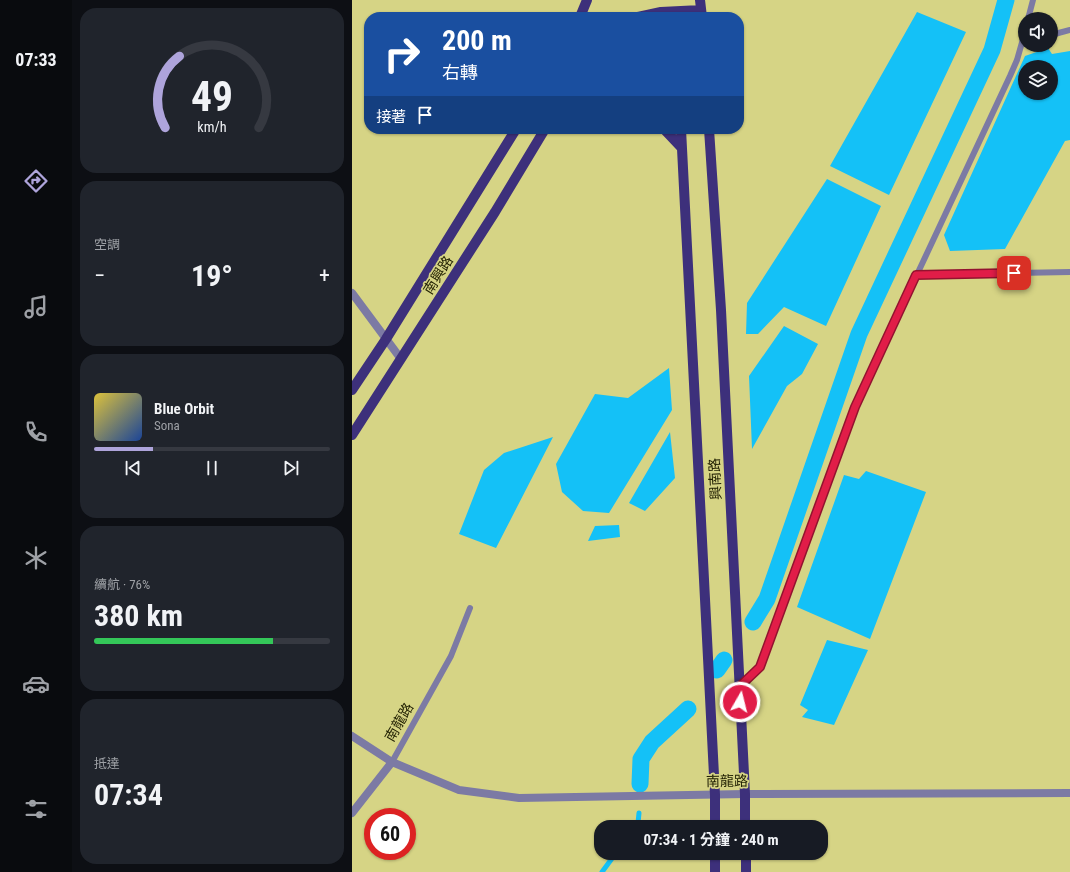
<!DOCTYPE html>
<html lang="zh-TW">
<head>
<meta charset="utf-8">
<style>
	:root { --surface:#171b24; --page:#20242c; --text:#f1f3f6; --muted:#9ea1a6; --line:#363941; --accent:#aea4db }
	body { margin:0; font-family:"Roboto Condensed","Noto Sans TC",sans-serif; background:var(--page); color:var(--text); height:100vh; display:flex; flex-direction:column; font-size:15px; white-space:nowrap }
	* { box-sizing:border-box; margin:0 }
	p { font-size:13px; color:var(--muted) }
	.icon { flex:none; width:22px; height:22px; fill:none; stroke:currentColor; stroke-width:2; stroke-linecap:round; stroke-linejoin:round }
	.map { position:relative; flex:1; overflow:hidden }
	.details { display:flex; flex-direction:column; gap:8px; padding:8px; background:#0d0f14; width:280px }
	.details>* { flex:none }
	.top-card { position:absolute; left:12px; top:12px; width:380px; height:122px; border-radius:16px; box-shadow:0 1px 3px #0004; background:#1a4fa0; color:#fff; overflow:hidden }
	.controls { position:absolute; left:666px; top:12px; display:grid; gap:8px }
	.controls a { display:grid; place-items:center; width:40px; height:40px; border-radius:50%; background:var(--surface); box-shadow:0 1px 3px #0004; font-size:20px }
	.speed { position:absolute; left:12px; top:808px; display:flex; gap:8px; font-size:20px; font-weight:700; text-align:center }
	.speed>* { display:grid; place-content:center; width:52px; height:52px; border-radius:50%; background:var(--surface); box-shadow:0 1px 3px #0004; line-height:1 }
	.speed .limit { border:6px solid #d22; background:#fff; color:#111 }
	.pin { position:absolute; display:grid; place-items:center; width:34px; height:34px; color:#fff; margin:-17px; border-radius:8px; box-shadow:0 2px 6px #0006 }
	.me { position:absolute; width:44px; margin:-22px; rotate:8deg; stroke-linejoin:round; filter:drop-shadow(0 0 3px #0008) }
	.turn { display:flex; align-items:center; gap:14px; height:84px; padding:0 12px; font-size:18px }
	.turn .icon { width:52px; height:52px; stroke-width:2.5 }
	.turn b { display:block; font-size:28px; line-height:34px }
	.then { display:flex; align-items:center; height:38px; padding:0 12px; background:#0003; gap:8px; font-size:15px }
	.big { font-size:30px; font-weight:700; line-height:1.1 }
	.details .card { flex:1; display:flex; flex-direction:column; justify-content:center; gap:6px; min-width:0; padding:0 14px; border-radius:16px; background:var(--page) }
	.details .dial { align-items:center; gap:0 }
	.dial svg { height:104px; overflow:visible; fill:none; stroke:var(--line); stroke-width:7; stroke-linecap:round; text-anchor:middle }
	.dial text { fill:var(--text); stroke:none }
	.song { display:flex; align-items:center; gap:12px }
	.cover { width:48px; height:48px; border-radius:6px; background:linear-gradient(135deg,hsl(50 70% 55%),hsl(220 70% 35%)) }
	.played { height:4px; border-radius:2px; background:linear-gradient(90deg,var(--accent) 25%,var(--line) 25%) }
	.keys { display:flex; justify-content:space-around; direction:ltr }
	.heat { display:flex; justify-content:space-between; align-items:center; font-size:22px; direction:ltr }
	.charge { height:6px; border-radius:3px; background:linear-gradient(90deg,#34c759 76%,var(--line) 0) }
	.trip { position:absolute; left:242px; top:820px; width:234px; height:40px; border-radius:16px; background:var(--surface); box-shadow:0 1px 3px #0004; font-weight:700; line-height:40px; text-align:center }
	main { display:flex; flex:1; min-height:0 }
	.menu { display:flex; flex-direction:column; width:72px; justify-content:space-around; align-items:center; background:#090b0e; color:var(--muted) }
	.menu .icon { width:28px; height:28px }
	.menu .on { color:var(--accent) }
	.menu b { font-size:18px; color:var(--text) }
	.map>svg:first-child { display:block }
</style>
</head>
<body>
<main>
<nav class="menu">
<b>07:33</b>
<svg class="icon on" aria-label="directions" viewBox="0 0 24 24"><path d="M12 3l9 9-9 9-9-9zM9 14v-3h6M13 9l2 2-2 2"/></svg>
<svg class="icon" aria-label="music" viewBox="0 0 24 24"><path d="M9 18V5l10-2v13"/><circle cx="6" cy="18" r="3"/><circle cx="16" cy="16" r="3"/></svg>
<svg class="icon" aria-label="phone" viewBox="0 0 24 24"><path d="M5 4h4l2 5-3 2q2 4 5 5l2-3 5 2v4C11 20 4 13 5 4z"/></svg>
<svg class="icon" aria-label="climate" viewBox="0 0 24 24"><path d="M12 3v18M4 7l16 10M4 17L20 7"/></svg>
<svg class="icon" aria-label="car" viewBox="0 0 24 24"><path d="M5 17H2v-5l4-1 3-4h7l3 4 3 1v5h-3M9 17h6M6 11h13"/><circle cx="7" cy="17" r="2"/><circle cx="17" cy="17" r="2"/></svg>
<svg class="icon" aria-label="filters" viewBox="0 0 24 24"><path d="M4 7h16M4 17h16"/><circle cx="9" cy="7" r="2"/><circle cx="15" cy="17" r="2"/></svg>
</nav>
<section class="details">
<div class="card dial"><svg viewBox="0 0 100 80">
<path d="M14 69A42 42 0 1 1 86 69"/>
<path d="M14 69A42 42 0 0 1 25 14" stroke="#aea4db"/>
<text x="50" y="56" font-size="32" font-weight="700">49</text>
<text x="50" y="72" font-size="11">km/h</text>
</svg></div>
<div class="card"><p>空調</p>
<div class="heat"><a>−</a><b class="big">19°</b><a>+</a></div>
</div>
<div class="card">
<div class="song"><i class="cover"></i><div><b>Blue Orbit</b><p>Sona</p></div></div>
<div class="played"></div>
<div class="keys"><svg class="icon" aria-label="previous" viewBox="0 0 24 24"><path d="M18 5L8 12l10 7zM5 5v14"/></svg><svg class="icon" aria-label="pause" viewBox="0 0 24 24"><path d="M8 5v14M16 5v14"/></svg><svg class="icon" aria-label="next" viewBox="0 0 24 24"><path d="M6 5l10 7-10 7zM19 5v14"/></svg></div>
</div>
<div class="card"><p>續航 · 76%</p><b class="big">380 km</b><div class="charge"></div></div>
<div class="card"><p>抵達</p><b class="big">07:34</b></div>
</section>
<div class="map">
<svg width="718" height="872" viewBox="0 0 718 872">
	<rect width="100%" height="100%" fill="#d6d485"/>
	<path fill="#14c1f7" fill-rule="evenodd" d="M565,12L614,32L537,195L478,166Z
		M696,48L700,54L718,51V140L713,141L653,249L598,251L592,235L673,56ZM673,67H699V93H673Z
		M475,179L529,206L474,326L432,307L406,334H394L395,303Z
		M432,326L466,344L450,374L435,386L400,449L397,376Z
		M317,368L320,410L257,513L231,511L210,492L204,464L243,394L276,398Z
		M318,432L323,478L293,511L277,503Z
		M201,437L144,548L107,534L132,470L152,453Z
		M514,471L574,492L518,639L445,607L492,475L507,479Z
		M267,525L268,537L236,541L243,526Z
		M475,640L516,650L482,725L450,717L456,710L448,705Z"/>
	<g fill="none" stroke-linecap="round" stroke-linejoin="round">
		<path stroke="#14c1f7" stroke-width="5" d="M283,827L286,823L287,813
			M250,872L264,853"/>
		<path stroke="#14c1f7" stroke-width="17" d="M401,622L415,599L507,334L640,50L654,0
			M365,670L372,660
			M288,784L289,759L300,742L336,709"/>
		<path stroke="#7c7aa4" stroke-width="6" d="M676,19L681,0
			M699,35L718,30
			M565,275L718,272
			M387,687L408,667L503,407L658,76L665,60L673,32
			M40,762L99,656L118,608"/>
		<path stroke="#7c7aa4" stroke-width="8" d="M0,293L49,359
			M0,736L40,762L107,790L167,798L393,794L718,793
			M0,813L40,762"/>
		<path stroke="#3d307b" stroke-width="10" d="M348,0L350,17
			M228,17L235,0
			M286,17L309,12L349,10
			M312,129L329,147
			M329,129L363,795V827
			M357,129L369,310L393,794V827
			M0,390L34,339L164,129
			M0,435L143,212L193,129
			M394,853V872
			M363,872V853"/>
	</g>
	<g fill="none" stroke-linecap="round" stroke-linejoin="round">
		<g stroke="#92132f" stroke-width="10">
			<path id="route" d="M388,702L387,687L408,667L503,407L564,275L662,273"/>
		</g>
		<use href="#route" stroke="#e11d48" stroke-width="7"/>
	</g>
	<g text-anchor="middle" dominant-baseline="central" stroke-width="3.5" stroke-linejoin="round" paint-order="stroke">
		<g font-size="14" fill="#1f1e00" stroke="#d6d485">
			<text transform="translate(86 275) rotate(-58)">南興路</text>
			<text transform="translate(363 479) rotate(-93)">興南路</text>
			<text transform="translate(47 722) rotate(-60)">南龍路</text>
			<text transform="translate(375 781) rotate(-1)">南龍路</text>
		</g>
	</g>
</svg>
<div class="controls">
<a><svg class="icon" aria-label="sound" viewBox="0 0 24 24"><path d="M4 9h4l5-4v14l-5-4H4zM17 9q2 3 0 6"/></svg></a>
<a><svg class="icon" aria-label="layers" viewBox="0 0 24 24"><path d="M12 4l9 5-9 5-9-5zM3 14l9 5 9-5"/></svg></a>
</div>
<div class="speed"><div class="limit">60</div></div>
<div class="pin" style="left:662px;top:273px;background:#d93025"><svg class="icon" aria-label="arrive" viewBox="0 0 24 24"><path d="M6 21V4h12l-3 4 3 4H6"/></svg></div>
<svg class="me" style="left:388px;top:702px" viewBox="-20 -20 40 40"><circle r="17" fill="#e11d48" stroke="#fff" stroke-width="3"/><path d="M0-11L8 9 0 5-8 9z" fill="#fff"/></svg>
<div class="trip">07:34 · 1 分鐘 · 240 m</div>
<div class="top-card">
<div class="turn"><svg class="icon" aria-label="right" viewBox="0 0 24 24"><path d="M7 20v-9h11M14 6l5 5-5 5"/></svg><div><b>200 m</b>右轉</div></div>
<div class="then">接著<svg class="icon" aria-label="arrive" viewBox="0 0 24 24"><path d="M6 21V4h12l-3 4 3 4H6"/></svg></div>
</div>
</div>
</main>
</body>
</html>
